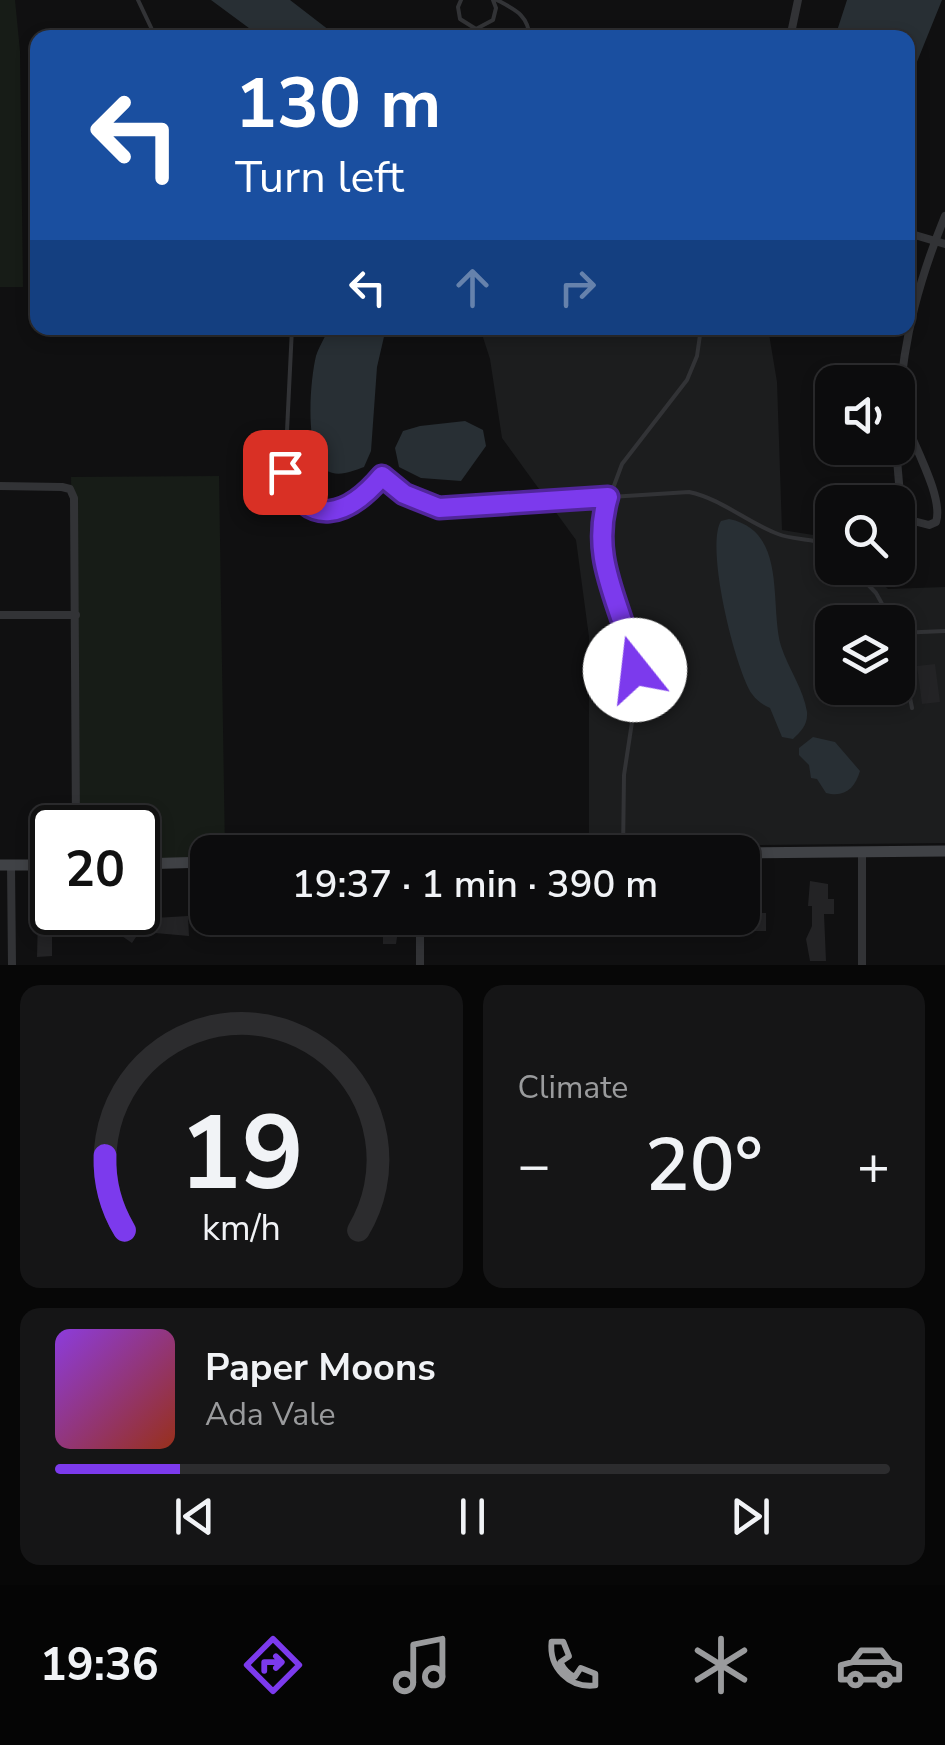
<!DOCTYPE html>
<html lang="en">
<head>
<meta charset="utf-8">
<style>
	:root { --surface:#0c0c0d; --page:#151516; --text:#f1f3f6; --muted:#9a9b9d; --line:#2c2c2e; --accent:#7c3aed }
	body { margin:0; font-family:"Nunito Sans",sans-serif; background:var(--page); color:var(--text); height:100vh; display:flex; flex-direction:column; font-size:38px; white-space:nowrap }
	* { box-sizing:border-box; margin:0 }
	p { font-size:32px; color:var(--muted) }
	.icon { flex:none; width:55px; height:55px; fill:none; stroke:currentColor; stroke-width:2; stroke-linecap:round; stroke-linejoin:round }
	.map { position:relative; height:965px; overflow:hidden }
	.side { display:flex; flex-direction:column; gap:20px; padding:20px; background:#070707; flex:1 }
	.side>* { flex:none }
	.guide { position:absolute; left:30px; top:30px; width:885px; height:305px; border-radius:20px; box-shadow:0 5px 15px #0003,0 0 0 2px var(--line); background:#1a4fa0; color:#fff; overflow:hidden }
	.fabs { position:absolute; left:815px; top:365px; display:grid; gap:20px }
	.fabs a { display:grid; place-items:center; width:100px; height:100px; border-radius:20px; background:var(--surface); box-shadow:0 5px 15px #0003,0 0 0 2px var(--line); font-size:50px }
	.speed { position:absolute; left:30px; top:805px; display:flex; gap:20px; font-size:50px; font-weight:700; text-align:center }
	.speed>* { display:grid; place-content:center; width:130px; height:130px; border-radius:50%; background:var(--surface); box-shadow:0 5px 15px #0003,0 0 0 2px var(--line); line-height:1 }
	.speed .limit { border:5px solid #111; border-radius:15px; background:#fff; color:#111 }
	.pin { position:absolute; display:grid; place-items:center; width:85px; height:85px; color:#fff; margin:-42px; border-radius:20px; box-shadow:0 5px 15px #0006 }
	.me { position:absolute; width:110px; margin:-55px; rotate:344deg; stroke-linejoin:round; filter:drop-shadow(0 0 8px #0008) }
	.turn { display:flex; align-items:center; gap:35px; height:210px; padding:0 40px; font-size:45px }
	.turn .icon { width:130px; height:130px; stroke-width:2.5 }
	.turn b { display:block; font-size:70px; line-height:85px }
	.lanes { display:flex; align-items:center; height:95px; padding:0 40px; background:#0003; justify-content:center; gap:50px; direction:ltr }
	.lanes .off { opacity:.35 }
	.big { font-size:75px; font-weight:600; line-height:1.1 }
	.side .card { flex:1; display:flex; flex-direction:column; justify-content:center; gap:15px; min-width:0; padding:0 35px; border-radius:20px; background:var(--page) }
	.side .dial { align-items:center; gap:0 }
	.dial svg { height:260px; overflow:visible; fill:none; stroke:var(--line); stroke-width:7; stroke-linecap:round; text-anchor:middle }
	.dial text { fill:var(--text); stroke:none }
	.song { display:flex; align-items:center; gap:30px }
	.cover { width:120px; height:120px; border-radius:15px; background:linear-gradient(135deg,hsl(270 70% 55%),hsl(10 70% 35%)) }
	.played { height:10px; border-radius:5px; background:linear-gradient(90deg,var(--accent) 15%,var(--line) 15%) }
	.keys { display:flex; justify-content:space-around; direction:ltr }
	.heat { display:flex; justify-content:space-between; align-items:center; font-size:55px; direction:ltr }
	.side .tiles { flex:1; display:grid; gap:20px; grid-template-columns:1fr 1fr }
	.card:last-child { grid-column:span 2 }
	.trip { position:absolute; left:190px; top:835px; width:570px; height:100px; border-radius:20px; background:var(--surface); box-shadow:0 5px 15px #0003,0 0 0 2px var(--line); font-weight:600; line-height:100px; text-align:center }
	.tabs { display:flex; height:160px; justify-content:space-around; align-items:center; background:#050505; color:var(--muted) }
	.tabs .icon { width:70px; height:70px }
	.tabs .current { color:var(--accent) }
	.tabs b { font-size:45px; color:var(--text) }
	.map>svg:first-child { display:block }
</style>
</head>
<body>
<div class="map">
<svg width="945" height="965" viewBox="0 0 945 965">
	<rect width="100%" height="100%" fill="#101011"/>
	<path fill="#1c1d1e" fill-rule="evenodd" d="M480,328H768L777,382L782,530L832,538V568H866L888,589L945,587V843L589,847V637L576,540L502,438L490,359ZM832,622H898V688H832Z"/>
	<path fill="#171c17" d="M0,0H15L20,51L23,287H0Z
		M219,476L225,852H208L207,862L138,864V828L76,827L71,477Z"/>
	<path fill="#282f34" d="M211,0H290L338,37H261Z
		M847,0H942L908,84V38L835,37Z
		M329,328H386L377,367L371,451L364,467C353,471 337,478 326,470C304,452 310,381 316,356C319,347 325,337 329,328Z
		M465,421L483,430L486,446L461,481L421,478L399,467L395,448L403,431L420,426Z
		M729,519C788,531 769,604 781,646C788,668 804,690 807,712C808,725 801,731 793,739L782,737L770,708C763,705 757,701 752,694C735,668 705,547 721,521Z
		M813,737L835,742L860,771C855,788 845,798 826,793L817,779L811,778L809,765L799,755V748Z"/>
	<path fill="#232325" d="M935,664L940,702L922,704L917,666Z
		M810,881L828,884V899H834V914H824L826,961H810L806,939L812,926V906H808Z
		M745,903H759V913H766V931H750V922H742Z
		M116,914H129L128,927L138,934L132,943L116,932V928H105L106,917H116Z
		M38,916H52V956L37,957Z
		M188,916L189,936L155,933L154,918Z
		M208,918L245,919V933L209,936Z
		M259,918H277V923L297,922V918H365V937H354V927L286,930V934L260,932Z
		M383,918H400L396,944H383Z"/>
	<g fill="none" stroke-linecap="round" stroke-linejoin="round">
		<path stroke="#323336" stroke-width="4" d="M138,0L156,38
			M461,0L458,7L460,19L476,29L493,20L496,8L493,0
			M497,0C516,10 528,15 530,38
			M292,328L285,472C307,532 349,515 383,477L404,494L439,508L689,492C722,499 746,522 778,534C796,541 815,537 832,548
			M852,568L876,593L892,622
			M898,633L945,631
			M898,637L912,708
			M623,852L624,775L637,689L633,653L604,565L602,518L622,464L687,380L697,356L701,328"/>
		<path stroke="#323336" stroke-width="8" d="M790,38L798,0
			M908,233L945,244
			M899,405C904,336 919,280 945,216
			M896,448L902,518L929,525L936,522C945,496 907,434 899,405
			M0,486L62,487L70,489L74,498L76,828
			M0,615H76
			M11,865L12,965
			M420,965V918
			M862,965V851"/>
		<path stroke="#404246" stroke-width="11" d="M742,853L945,851
			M138,864L208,862
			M0,865H52"/>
	</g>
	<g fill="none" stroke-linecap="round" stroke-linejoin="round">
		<g stroke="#51269a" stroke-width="25">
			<path id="route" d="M285,472C307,532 349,515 382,476L404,494L439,508L608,497C588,564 625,607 635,670"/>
		</g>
		<use href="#route" stroke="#7c3aed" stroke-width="18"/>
	</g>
</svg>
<div class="fabs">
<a><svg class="icon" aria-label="sound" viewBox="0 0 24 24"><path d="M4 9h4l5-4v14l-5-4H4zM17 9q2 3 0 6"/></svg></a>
<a><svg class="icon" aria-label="search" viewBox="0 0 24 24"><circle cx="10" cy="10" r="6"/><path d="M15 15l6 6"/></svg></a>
<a><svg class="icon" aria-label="layers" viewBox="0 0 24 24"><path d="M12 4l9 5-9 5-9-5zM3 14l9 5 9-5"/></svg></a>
</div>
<div class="speed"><div class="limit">20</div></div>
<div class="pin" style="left:285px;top:472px;background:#d93025"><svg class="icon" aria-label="arrive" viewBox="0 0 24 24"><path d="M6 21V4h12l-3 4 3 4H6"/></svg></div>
<svg class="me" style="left:635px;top:670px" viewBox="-20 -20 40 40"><circle r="19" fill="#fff"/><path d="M0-13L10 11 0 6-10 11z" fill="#7c3aed"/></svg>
<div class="trip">19:37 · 1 min · 390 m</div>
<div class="guide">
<div class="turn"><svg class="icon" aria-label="left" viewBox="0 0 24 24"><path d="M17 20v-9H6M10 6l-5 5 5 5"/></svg><div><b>130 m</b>Turn left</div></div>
<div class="lanes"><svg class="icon" aria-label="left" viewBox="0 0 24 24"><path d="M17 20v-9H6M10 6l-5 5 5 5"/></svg><svg class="icon off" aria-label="ahead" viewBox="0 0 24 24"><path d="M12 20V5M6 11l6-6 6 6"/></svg><svg class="icon off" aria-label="right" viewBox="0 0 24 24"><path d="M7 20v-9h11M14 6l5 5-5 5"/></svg></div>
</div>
</div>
<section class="side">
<div class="tiles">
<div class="card dial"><svg viewBox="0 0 100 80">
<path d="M14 69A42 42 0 1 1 86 69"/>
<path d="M14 69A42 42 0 0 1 8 46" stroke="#7c3aed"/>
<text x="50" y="56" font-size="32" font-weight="700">19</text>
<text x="50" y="72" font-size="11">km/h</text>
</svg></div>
<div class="card"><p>Climate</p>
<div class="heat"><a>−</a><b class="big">20°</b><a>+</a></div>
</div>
<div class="card">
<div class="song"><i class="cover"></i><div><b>Paper Moons</b><p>Ada Vale</p></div></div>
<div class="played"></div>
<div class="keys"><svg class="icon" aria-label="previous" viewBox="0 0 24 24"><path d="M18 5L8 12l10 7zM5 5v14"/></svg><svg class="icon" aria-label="pause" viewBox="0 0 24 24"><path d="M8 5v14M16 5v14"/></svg><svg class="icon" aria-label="next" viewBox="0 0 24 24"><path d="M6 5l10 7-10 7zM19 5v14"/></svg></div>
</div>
</div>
</section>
<nav class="tabs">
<b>19:36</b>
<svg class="icon current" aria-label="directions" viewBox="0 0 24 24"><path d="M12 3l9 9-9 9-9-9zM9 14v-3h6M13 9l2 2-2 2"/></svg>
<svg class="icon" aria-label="music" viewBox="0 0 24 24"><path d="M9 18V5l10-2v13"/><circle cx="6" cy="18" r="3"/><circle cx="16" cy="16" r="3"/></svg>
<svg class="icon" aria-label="phone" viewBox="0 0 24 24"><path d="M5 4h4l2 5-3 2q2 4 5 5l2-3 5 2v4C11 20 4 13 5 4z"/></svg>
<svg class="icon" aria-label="climate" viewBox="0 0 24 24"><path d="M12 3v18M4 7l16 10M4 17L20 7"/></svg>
<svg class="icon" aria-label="car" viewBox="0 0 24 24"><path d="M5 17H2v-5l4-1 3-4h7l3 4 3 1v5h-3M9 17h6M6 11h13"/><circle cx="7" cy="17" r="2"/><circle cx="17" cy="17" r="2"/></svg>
</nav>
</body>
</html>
